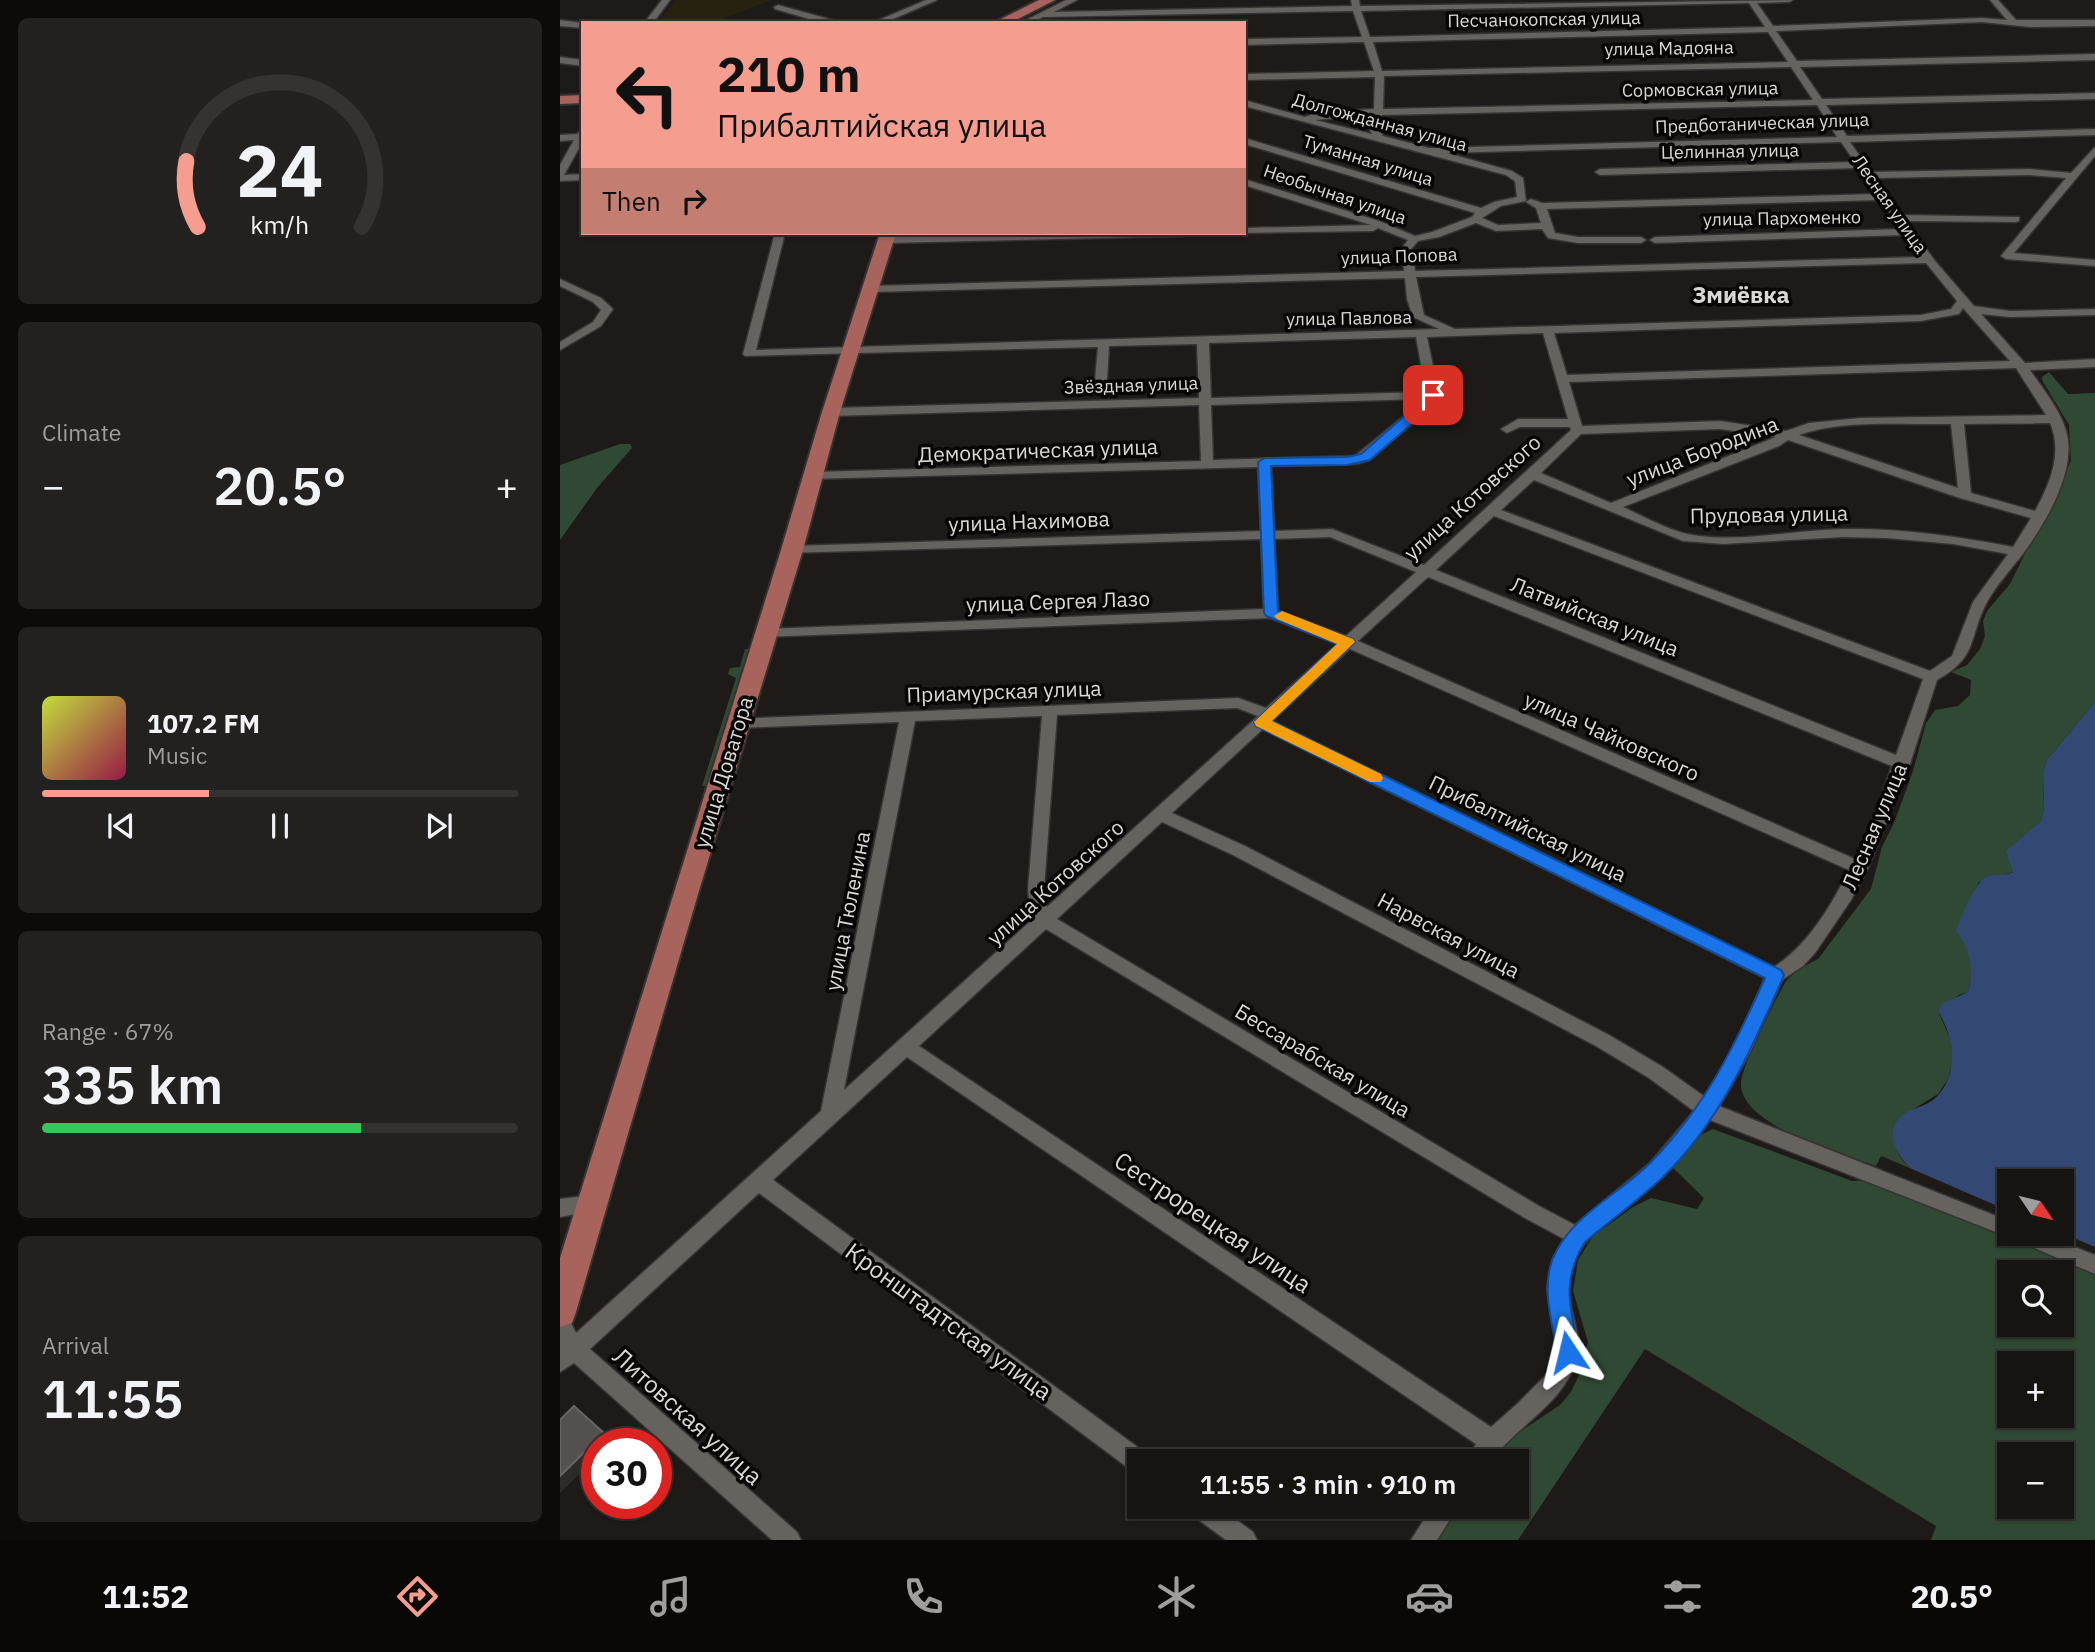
<!DOCTYPE html>
<html lang="en">
<head>
<meta charset="utf-8">
<style>
	:root { --surface:#161411; --page:#23211f; --text:#f1f3f6; --muted:#9e9e9f; --line:#353331; --accent:#f59d8e }
	body { margin:0; font-family:"IBM Plex Sans",sans-serif; background:var(--page); color:var(--text); height:100vh; display:flex; flex-direction:column; font-size:26px; white-space:nowrap }
	* { box-sizing:border-box; margin:0 }
	p { font-size:23px; color:var(--muted) }
	.icon { flex:none; width:38px; height:38px; fill:none; stroke:currentColor; stroke-width:2; stroke-linecap:round; stroke-linejoin:round }
	.map { position:relative; flex:1; overflow:hidden }
	.sheet { display:flex; flex-direction:column; gap:18px; padding:18px; background:#0c0b09; width:560px }
	.sheet>* { flex:none }
	.banner { position:absolute; left:21px; top:21px; width:665px; height:214px; border-radius:0px; box-shadow:0 2px 5px #0004,0 0 0 2px var(--line); background:#f59d8e; color:#111; overflow:hidden }
	.needle { width:46px; rotate:125deg }
	.controls { position:absolute; left:1437px; top:1169px; display:grid; gap:14px }
	.controls a { display:grid; place-items:center; width:77px; height:77px; border-radius:0px; background:var(--surface); box-shadow:0 2px 5px #0004,0 0 0 2px var(--line); font-size:35px }
	.speed { position:absolute; left:21px; top:1428px; display:flex; gap:14px; font-size:35px; font-weight:700; text-align:center }
	.speed>* { display:grid; place-content:center; width:91px; height:91px; border-radius:50%; background:var(--surface); box-shadow:0 2px 5px #0004,0 0 0 2px var(--line); line-height:1 }
	.speed .limit { border:10px solid #d22; background:#fff; color:#111 }
	.pin { position:absolute; display:grid; place-items:center; width:60px; height:60px; color:#fff; margin:-30px; border-radius:14px; box-shadow:0 4px 10px #0006 }
	.me { position:absolute; width:77px; margin:-38px; rotate:350deg; stroke-linejoin:round; filter:drop-shadow(0 0 5px #0008) }
	.turn { display:flex; align-items:center; gap:24px; height:147px; padding:0 21px; font-size:32px }
	.turn .icon { width:91px; height:91px; stroke-width:2.5 }
	.turn b { display:block; font-size:49px; line-height:60px }
	.then { display:flex; align-items:center; height:66px; padding:0 21px; background:#0003; gap:14px; font-size:26px }
	.big { font-size:52px; font-weight:600; line-height:1.1 }
	.sheet .widget { flex:1; display:flex; flex-direction:column; justify-content:center; gap:10px; min-width:0; padding:0 24px; border-radius:10px; background:var(--page) }
	.sheet .dial { align-items:center; gap:0 }
	.dial svg { height:182px; overflow:visible; fill:none; stroke:var(--line); stroke-width:7; stroke-linecap:round; text-anchor:middle }
	.dial text { fill:var(--text); stroke:none }
	.song { display:flex; align-items:center; gap:21px }
	.cover { width:84px; height:84px; border-radius:10px; background:linear-gradient(135deg,hsl(70 70% 55%),hsl(340 70% 35%)) }
	.played { height:7px; border-radius:4px; background:linear-gradient(90deg,var(--accent) 35%,var(--line) 35%) }
	.keys { display:flex; justify-content:space-around; direction:ltr }
	.heat { display:flex; justify-content:space-between; align-items:center; font-size:38px; direction:ltr }
	.charge { height:10px; border-radius:5px; background:linear-gradient(90deg,#34c759 67%,var(--line) 0) }
	.trip { position:absolute; left:567px; top:1449px; width:402px; height:70px; border-radius:0px; background:var(--surface); box-shadow:0 2px 5px #0004,0 0 0 2px var(--line); font-weight:600; line-height:70px; text-align:center }
	.tab-bar { display:flex; height:112px; justify-content:space-around; align-items:center; background:#090807; color:var(--muted) }
	.tab-bar .icon { width:49px; height:49px }
	.tab-bar .on { color:var(--accent) }
	.tab-bar b { font-size:32px; color:var(--text) }
	main { display:flex; flex:1; min-height:0 }
	.map>svg:first-child { display:block }
</style>
</head>
<body>
<main>
<section class="sheet">
<div class="widget dial"><svg viewBox="0 0 100 80">
<path d="M14 69A42 42 0 1 1 86 69"/>
<path d="M14 69A42 42 0 0 1 9 40" stroke="#f59d8e"/>
<text x="50" y="56" font-size="32" font-weight="700">24</text>
<text x="50" y="72" font-size="11">km/h</text>
</svg></div>
<div class="widget"><p>Climate</p>
<div class="heat"><a>−</a><b class="big">20.5°</b><a>+</a></div>
</div>
<div class="widget">
<div class="song"><i class="cover"></i><div><b>107.2 FM</b><p>Music</p></div></div>
<div class="played"></div>
<div class="keys"><svg class="icon" aria-label="previous" viewBox="0 0 24 24"><path d="M18 5L8 12l10 7zM5 5v14"/></svg><svg class="icon" aria-label="pause" viewBox="0 0 24 24"><path d="M8 5v14M16 5v14"/></svg><svg class="icon" aria-label="next" viewBox="0 0 24 24"><path d="M6 5l10 7-10 7zM19 5v14"/></svg></div>
</div>
<div class="widget"><p>Range · 67%</p><b class="big">335 km</b><div class="charge"></div></div>
<div class="widget"><p>Arrival</p><b class="big">11:55</b></div>
</section>
<div class="map">
<svg width="1535" height="1540" viewBox="0 0 1535 1540">
	<rect width="100%" height="100%" fill="#1d1a17"/>
	<path fill="#272110" d="M116,0H212L153,23H97Z"/>
	<path fill="#304934" fill-rule="evenodd" d="M1489,372L1508,394L1535,393V702L1487,760L1483,772L1484,808L1481,821L1447,851L1453,872L1419,882L1399,924L1413,967L1408,992L1399,995L1378,1011L1391,1041L1393,1061L1388,1079L1378,1094L1352,1110L1334,1131C1335,1150 1337,1157 1352,1169L1321,1156L1316,1166C1284,1155 1182,1126 1181,1085C1180,1068 1216,999 1226,981L1237,970L1258,959L1311,889L1322,847L1334,823L1353,771L1366,723L1375,710L1398,706L1410,695L1411,680L1391,672L1407,665L1420,649L1425,636L1423,621L1427,611L1450,584L1511,461L1509,425L1482,380V377Z
		M60,444H70L72,448L37,488L0,540V465Z
		M185,649H189L148,786H142L176,678L168,674L170,668L180,667Z
		M1153,1129L1292,1181L1312,1180L1535,1271V1540H1371L1376,1526L1085,1349L958,1540H878L900,1507H957V1461H931L943,1443L1000,1405L1011,1392L1019,1375L1028,1342L1013,1291L1018,1260L1033,1236L1073,1207L1091,1198L1137,1209L1144,1198L1113,1168L1134,1138ZM1449,1272H1502V1325H1449ZM1449,1363H1502V1416H1449ZM1449,1454H1502V1507H1449Z"/>
	<path fill="#334974" d="M1535,702V1247L1502,1233V1181H1449V1211L1352,1169C1336,1156 1322,1130 1344,1114C1352,1108 1364,1107 1373,1100C1400,1077 1395,1039 1378,1011L1382,1004L1408,992C1414,968 1411,951 1396,931C1399,921 1416,881 1426,877C1435,873 1444,877 1453,872L1446,851L1481,821L1484,808L1483,772L1487,760Z"/>
	<g fill="none" stroke-linecap="round" stroke-linejoin="round">
		<g stroke="#363332" stroke-width="3">
			<path id="street" d="M102,0H110L93,23H84Z
				M366,0H377L324,23H312Z
				M506,0H517L494,12L792,6L791,0H799L800,6L1233,0L1229,2L1197,3L1213,26L1422,18L1447,20L1430,0H1438L1456,20H1535V26L1470,27L1422,22L1216,31L1237,61L1535,54V60L1240,67L1262,99L1535,93V99L1266,105L1287,136L1535,129V135L1290,142L1311,172L1470,169L1511,173L1535,147V156L1454,253L1535,260V266L1446,259L1441,256L1506,178L1470,175L1315,178L1341,215L1459,217V221L1455,222L1346,221L1375,261L1414,306L1450,311L1535,309V315L1450,317L1421,314L1465,363L1535,359V367L1470,370C1483,389 1505,415 1508,440C1513,478 1483,527 1462,555C1450,570 1436,586 1427,602C1408,638 1419,657 1377,680L1350,764L1308,868L1291,900L1255,953L1243,966L1222,980L1190,1053L1159,1106L1449,1221V1234H1482L1535,1255V1274L1451,1238L1150,1120C1135,1138 1120,1160 1102,1177C1075,1202 1029,1228 1013,1261C997,1294 1024,1328 1018,1355C1007,1402 957,1425 931,1461H906L916,1444L347,1057L213,1180L587,1454L590,1461H579V1473L571,1470L199,1193L30,1349L237,1532L241,1540H212L14,1363L0,1372V1314L8,1317L16,1333L261,1111L339,722L178,728L170,723L173,719L678,698L706,708L778,644L710,618L201,637L199,634L201,631L206,629L704,609L701,539L227,553L225,550L232,546L701,531L698,467L248,479V473L253,472L641,461L639,405L271,416L265,412L271,408L639,398L637,344L549,346L547,380L541,384L535,380L538,347L185,356L183,354L215,233H225L196,350L879,329L853,317L847,299L845,278L311,292L306,289L311,286L844,271L842,248L848,240L818,228L813,231L680,233H684V228L811,225L684,185V179L819,221L855,236L872,232L912,217L915,213L684,144V138L921,208L934,202L957,197L955,181L946,175L684,106V100L745,117L759,112L814,109L815,77L684,80V74L814,71L804,42L684,45V39L802,37L793,11L483,17L471,23H460ZM1189,3L1205,27L810,37L801,11ZM1208,32L1228,62L822,71L813,42ZM1231,67L1253,100L823,109L824,76ZM1257,105L1277,137L869,148L823,136L820,130L822,115ZM813,115L810,130L812,134L755,120ZM1281,142L1295,162L1040,169L1035,172L1040,175L1298,168L1316,194L982,203L971,199L966,202L976,208L981,223L938,225L922,218L941,206L966,201L963,178L952,171L887,153ZM1320,200L1341,229L1095,237L1090,240L1095,243L1345,235L1361,257L855,271L852,248L858,241L879,237L916,223L936,231L982,229L988,238L1018,243H1081L1086,240L1081,237H1018L995,233L987,209ZM1366,263L1397,301L1391,309L1361,315L895,329L864,315L856,277ZM1403,308L1450,361L1007,375L994,333L1361,321L1399,314ZM983,333L1008,419H958L941,429L947,433L960,427H1010L1011,430L864,565L772,529L714,531L711,466L797,464L809,460L875,403L879,395L867,337ZM856,337L866,392L651,398L649,343ZM1456,368L1486,415L1300,418L1249,423L1226,431L1160,421L1022,426L1009,382ZM865,399L795,456L653,460L651,405ZM1490,423C1503,453 1490,484 1475,511L1411,493L1404,424ZM1391,424L1398,488L1239,435C1282,419 1345,425 1391,424ZM1160,429L1216,437L1051,503L981,473L1021,434ZM1228,440L1400,498L1471,518L1453,547C1397,536 1340,528 1283,529C1232,530 1177,544 1127,534C1106,529 1083,516 1063,507L1219,446ZM974,480L1123,541L1163,544L1283,537L1327,538L1393,544L1448,554L1413,602L1392,656L1370,671L941,510ZM934,516L1363,679L1336,755L876,570ZM770,537L856,572L786,636L718,611L714,539ZM868,577L1332,766L1310,828L1295,859L798,641ZM790,649L1289,870C1271,906 1248,945 1214,967L712,721ZM677,708L698,716L487,907L484,889L497,715ZM482,716L468,889L470,909L475,917L284,1090L355,721ZM703,729L1205,978L1173,1050L1145,1097L1103,1067L1049,1035L685,846L612,813ZM602,822L673,855L1036,1046L1089,1078L1134,1111L1090,1163L1015,1225L979,1206L497,919ZM486,929L965,1218L1004,1239L992,1261L987,1288L997,1352L994,1363L986,1375L957,1404L931,1427L359,1046Z
				M218,5L276,21L277,23H263L215,9L214,7Z
				M0,20L23,23V28L0,26Z
				M0,57L23,60V66L0,63Z
				M23,129V141L4,175L23,174V180L0,181V165L14,140L0,141V135L17,134Z
				M501,233H628L623,236L326,243L321,240L326,237Z
				M0,279L41,298L53,309L41,326L0,350V342L33,322L41,310L33,302L0,286Z
				M31,1195L38,1198L41,1204L38,1210L0,1217V1199Z
				M628,1507H659L693,1532L697,1540H666L632,1515Z
				M872,1507H898L877,1540H851Z"/>
		</g>
		<g stroke="#363332" stroke-width="4">
			<path id="primary" d="M479,0H495L450,23H433Z
				M23,95V103L0,104V96Z
				M320,233H336L280,412L243,550L138,894L16,1312L12,1323L0,1327V1258L221,550L262,412Z"/>
		</g>
		<use href="#street" fill="#66625e" fill-rule="evenodd"/>
		<use href="#primary" fill="#a7635c" fill-rule="evenodd"/>
	</g>
	<path fill="#2d2a27" d="M44,1433L51,1444H37V1457L0,1493V1476Z"/>
	<path fill="#54504d" stroke="#696562" stroke-width="2" d="M14,1406L44,1433L0,1476V1420Z"/>
	<path fill="#1a73e8" stroke="#114b97" stroke-width="2" d="M873,391L879,395L869,409L810,460L787,465L711,466L718,611L793,639L795,642L712,721L1221,970L1224,975C1193,1046 1161,1121 1103,1177C1079,1200 1051,1220 1025,1242C1000,1282 1011,1309 1019,1352L1016,1360L1008,1363L1000,1360L997,1352C992,1321 981,1288 993,1258C1012,1214 1059,1195 1091,1162C1145,1107 1174,1047 1205,978L696,726L694,722L777,644L706,616L704,613L698,462L705,458L787,457L801,454Z"/>
	<path fill="#f59e0b" d="M722,611L793,639L795,642L712,721L821,774L823,778L821,782H810L696,726L694,722L777,644L717,619L714,616Z"/>
	<g text-anchor="middle" dominant-baseline="central" stroke-width="7" stroke-linejoin="round" paint-order="stroke">
		<g font-size="18" fill="#dad8d5" stroke="#070605">
			<text transform="translate(984 19) rotate(-1)">Песчанокопская улица</text>
			<text transform="translate(1109 48) rotate(-1)">улица Мадояна</text>
			<text transform="translate(1140 89) rotate(-1)">Сормовская улица</text>
			<text transform="translate(820 122) rotate(15)">Долгожданная улица</text>
			<text transform="translate(1202 123) rotate(-2)">Предботаническая улица</text>
			<text transform="translate(1170 151) rotate(-1)">Целинная улица</text>
			<text transform="translate(808 160) rotate(17)">Туманная улица</text>
			<text transform="translate(775 194) rotate(19)">Необычная улица</text>
			<text transform="translate(1330 204) rotate(55)">Лесная улица</text>
			<text transform="translate(1222 218) rotate(-1)">улица Пархоменко</text>
			<text transform="translate(839 256) rotate(-2)">улица Попова</text>
			<text transform="translate(789 318) rotate(-1)">улица Павлова</text>
			<text transform="translate(571 385) rotate(-2)">Звёздная улица</text>
		</g>
		<g font-size="21" fill="#dad8d5" stroke="#070605">
			<text transform="translate(478 450) rotate(-2)">Демократическая улица</text>
			<text transform="translate(1142 451) rotate(-21)">улица Бородина</text>
			<text transform="translate(912 497) rotate(-42)">улица Котовского</text>
			<text transform="translate(1209 514) rotate(-1)">Прудовая улица</text>
			<text transform="translate(469 521) rotate(-2)">улица Нахимова</text>
			<text transform="translate(498 601) rotate(-2)">улица Сергея Лазо</text>
			<text transform="translate(1035 616) rotate(22)">Латвийская улица</text>
			<text transform="translate(444 691) rotate(-2)">Приамурская улица</text>
			<text transform="translate(1052 736) rotate(24)">улица Чайковского</text>
			<text transform="translate(163 772) rotate(-73)">улица Доватора</text>
			<text transform="translate(1314 826) rotate(-67)">Лесная улица</text>
			<text transform="translate(968 828) rotate(26)">Прибалтийская улица</text>
			<text transform="translate(495 882) rotate(-42)">улица Котовского</text>
			<text transform="translate(287 911) rotate(-79)">улица Тюленина</text>
			<text transform="translate(889 935) rotate(28)">Нарвская улица</text>
			<text transform="translate(763 1060) rotate(31)">Бессарабская улица</text>
		</g>
		<g font-size="23" font-weight="bold" fill="#dad8d5" stroke="#070605">
			<text x="1181" y="294">Змиёвка</text>
		</g>
		<g font-size="24" fill="#dad8d5" stroke="#070605">
			<text transform="translate(653 1222) rotate(34)">Сестрорецкая улица</text>
			<text transform="translate(389 1321) rotate(36)">Кронштадтская улица</text>
			<text transform="translate(128 1416) rotate(42)">Литовская улица</text>
		</g>
	</g>
</svg>
<div class="controls">
<a><svg class="needle" viewBox="-14 -14 28 28"><path d="M0-13l5 13h-10z" fill="#e53935"/><path d="M0 13l5-13h-10z" fill="#9e9e9f"/></svg></a>
<a><svg class="icon" aria-label="search" viewBox="0 0 24 24"><circle cx="10" cy="10" r="6"/><path d="M15 15l6 6"/></svg></a>
<a>+</a>
<a>−</a>
</div>
<div class="speed"><div class="limit">30</div></div>
<div class="pin" style="left:873px;top:395px;background:#d93025"><svg class="icon" aria-label="arrive" viewBox="0 0 24 24"><path d="M6 21V4h12l-3 4 3 4H6"/></svg></div>
<svg class="me" style="left:1008px;top:1352px" viewBox="-20 -20 40 40"><path d="M0-17L14 15 0 8-14 15z" fill="#1a73e8" stroke="#fff" stroke-width="4"/></svg>
<div class="trip">11:55 · 3 min · 910 m</div>
<div class="banner">
<div class="turn"><svg class="icon" aria-label="left" viewBox="0 0 24 24"><path d="M17 20v-9H6M10 6l-5 5 5 5"/></svg><div><b>210 m</b>Прибалтийская улица</div></div>
<div class="then">Then<svg class="icon" aria-label="right" viewBox="0 0 24 24"><path d="M7 20v-9h11M14 6l5 5-5 5"/></svg></div>
</div>
</div>
</main>
<nav class="tab-bar">
<b>11:52</b>
<svg class="icon on" aria-label="directions" viewBox="0 0 24 24"><path d="M12 3l9 9-9 9-9-9zM9 14v-3h6M13 9l2 2-2 2"/></svg>
<svg class="icon" aria-label="music" viewBox="0 0 24 24"><path d="M9 18V5l10-2v13"/><circle cx="6" cy="18" r="3"/><circle cx="16" cy="16" r="3"/></svg>
<svg class="icon" aria-label="phone" viewBox="0 0 24 24"><path d="M5 4h4l2 5-3 2q2 4 5 5l2-3 5 2v4C11 20 4 13 5 4z"/></svg>
<svg class="icon" aria-label="climate" viewBox="0 0 24 24"><path d="M12 3v18M4 7l16 10M4 17L20 7"/></svg>
<svg class="icon" aria-label="car" viewBox="0 0 24 24"><path d="M5 17H2v-5l4-1 3-4h7l3 4 3 1v5h-3M9 17h6M6 11h13"/><circle cx="7" cy="17" r="2"/><circle cx="17" cy="17" r="2"/></svg>
<svg class="icon" aria-label="filters" viewBox="0 0 24 24"><path d="M4 7h16M4 17h16"/><circle cx="9" cy="7" r="2"/><circle cx="15" cy="17" r="2"/></svg>
<b>20.5°</b>
</nav>
</body>
</html>
